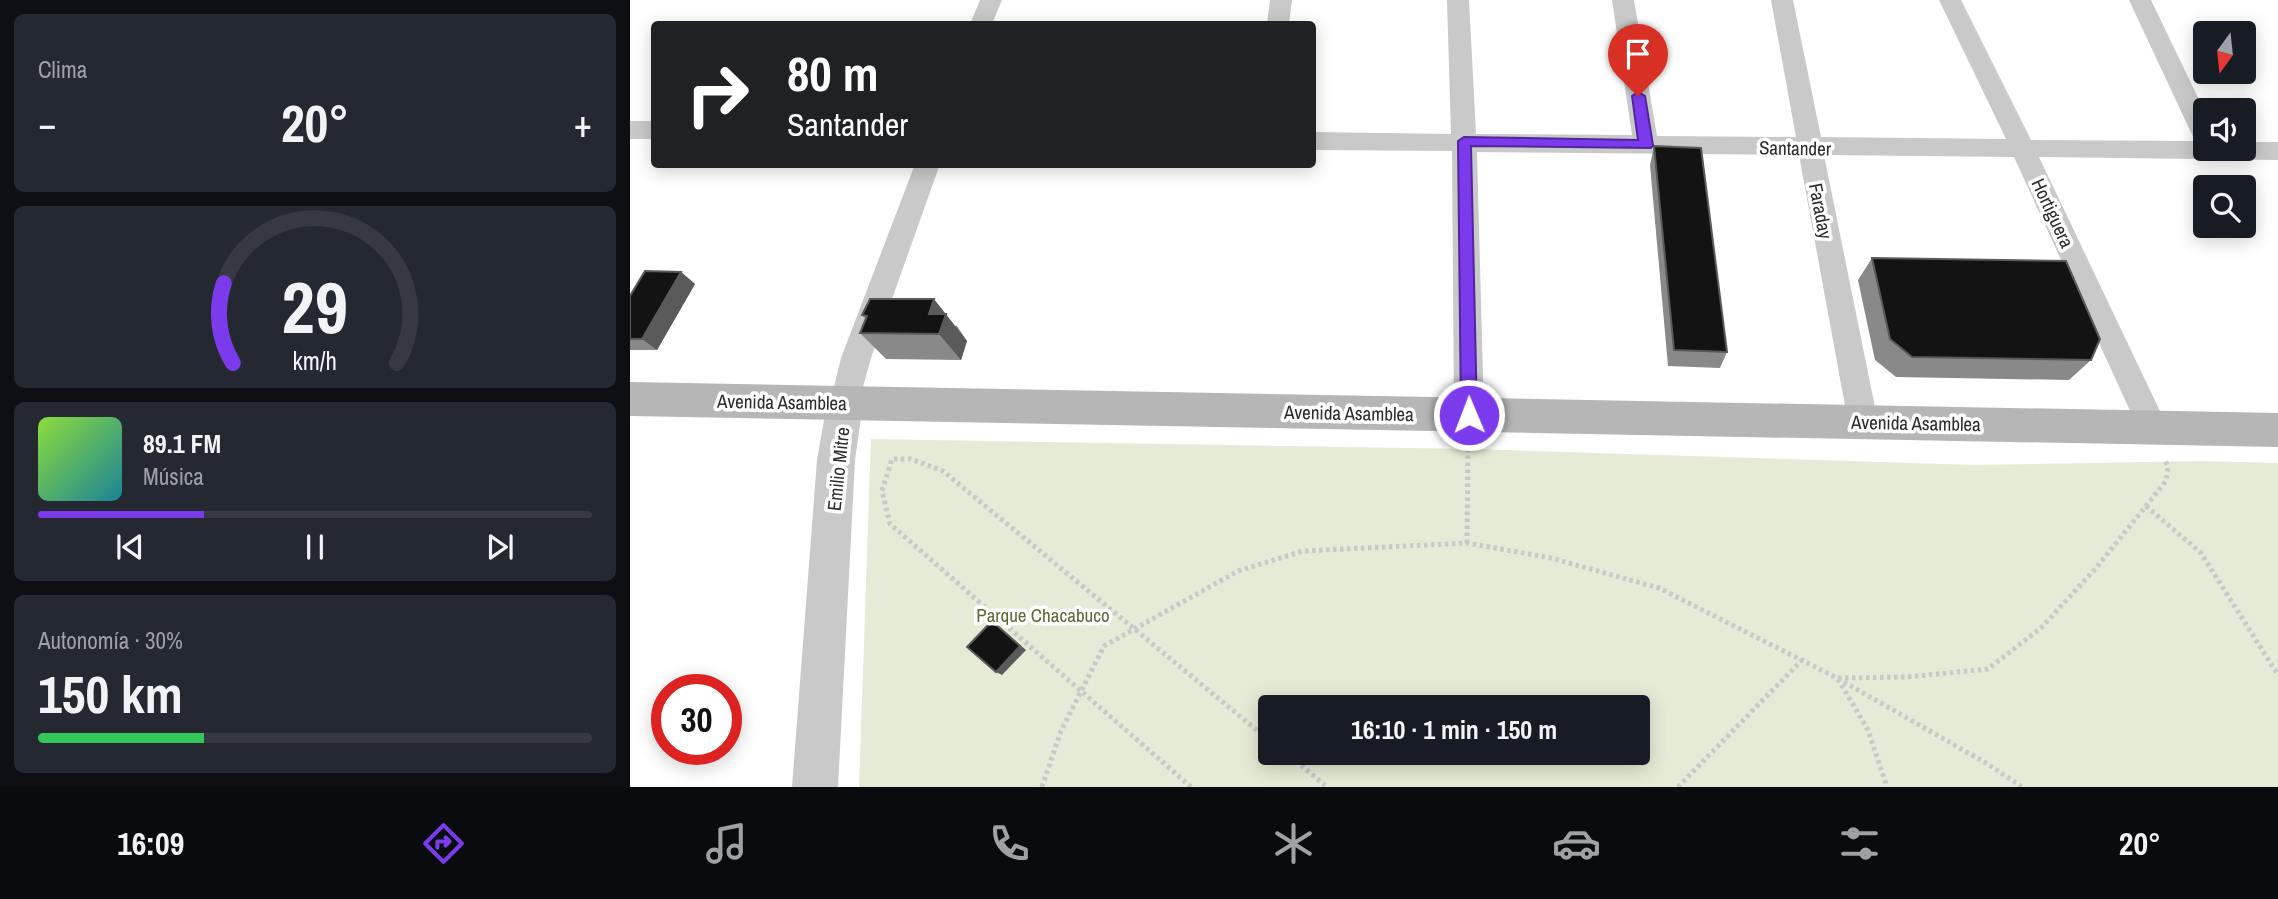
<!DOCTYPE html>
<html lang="es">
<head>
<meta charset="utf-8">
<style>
	:root { --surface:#171b24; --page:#242831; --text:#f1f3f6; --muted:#9ea1a6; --line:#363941; --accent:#7c3aed }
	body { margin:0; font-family:"Archivo Narrow",sans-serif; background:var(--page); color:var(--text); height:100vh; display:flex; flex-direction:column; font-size:26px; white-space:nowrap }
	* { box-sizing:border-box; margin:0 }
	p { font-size:23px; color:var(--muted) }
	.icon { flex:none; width:38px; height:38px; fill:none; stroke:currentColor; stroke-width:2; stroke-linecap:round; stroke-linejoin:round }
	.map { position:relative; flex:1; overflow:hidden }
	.drawer { display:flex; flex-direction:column; gap:14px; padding:14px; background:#0d0f14; width:630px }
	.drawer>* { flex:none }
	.guide { position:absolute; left:21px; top:21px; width:665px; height:147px; border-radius:7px; box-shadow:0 4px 18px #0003; background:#202124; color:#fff; overflow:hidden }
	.needle { width:46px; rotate:195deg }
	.tools { position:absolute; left:1563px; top:21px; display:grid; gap:14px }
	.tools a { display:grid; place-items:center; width:63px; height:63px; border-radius:7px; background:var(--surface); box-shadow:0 4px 18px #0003; font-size:35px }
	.speed { position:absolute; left:21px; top:674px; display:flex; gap:14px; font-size:35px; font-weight:700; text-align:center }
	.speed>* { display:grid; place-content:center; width:91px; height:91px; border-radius:50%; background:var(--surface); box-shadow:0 4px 18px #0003; line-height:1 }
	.speed .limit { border:10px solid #d22; background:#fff; color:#111 }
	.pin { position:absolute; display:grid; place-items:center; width:60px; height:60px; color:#fff; margin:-72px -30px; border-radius:50% 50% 50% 0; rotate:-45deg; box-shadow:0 0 7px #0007 }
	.pin .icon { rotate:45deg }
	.me { position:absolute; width:77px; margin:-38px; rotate:359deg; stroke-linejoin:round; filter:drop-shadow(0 0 5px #0008) }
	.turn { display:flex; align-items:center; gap:24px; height:147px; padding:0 21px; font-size:32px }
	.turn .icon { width:91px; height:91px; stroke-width:2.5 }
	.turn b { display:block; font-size:49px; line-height:60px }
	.big { font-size:52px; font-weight:700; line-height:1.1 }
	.drawer .widget { flex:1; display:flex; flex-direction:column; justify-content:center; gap:10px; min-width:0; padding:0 24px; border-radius:10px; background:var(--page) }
	.drawer .dial { align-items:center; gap:0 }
	.dial svg { height:182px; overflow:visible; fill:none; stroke:var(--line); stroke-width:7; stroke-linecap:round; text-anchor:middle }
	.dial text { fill:var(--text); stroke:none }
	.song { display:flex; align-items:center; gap:21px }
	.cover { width:84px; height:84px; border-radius:10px; background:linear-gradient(135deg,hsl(90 70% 55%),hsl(190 70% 35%)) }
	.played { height:7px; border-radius:4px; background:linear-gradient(90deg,var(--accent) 30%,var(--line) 30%) }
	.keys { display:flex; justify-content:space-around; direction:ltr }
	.heat { display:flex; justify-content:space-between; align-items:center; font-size:38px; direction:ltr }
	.charge { height:10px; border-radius:5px; background:linear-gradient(90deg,#34c759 30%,var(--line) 0) }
	.trip { position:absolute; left:628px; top:695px; width:392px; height:70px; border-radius:7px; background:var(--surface); box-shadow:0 4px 18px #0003; font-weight:700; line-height:70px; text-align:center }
	.dock { display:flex; height:112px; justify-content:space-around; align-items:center; background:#090b0e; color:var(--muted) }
	.dock .icon { width:49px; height:49px }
	.dock .selected { color:var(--accent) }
	.dock b { font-size:32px; color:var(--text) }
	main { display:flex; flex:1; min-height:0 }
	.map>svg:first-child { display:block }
</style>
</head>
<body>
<main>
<section class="drawer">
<div class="widget"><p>Clima</p>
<div class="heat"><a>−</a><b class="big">20°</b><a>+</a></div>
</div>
<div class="widget dial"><svg viewBox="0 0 100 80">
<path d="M14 69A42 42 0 1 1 86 69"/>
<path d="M14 69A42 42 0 0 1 10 34" stroke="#7c3aed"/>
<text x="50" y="56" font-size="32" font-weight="700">29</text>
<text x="50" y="72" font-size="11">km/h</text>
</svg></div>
<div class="widget">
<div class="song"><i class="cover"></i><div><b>89.1 FM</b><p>Música</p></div></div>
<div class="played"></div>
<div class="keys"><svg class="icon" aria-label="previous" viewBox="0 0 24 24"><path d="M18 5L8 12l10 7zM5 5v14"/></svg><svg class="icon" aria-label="pause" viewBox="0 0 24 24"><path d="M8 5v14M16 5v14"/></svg><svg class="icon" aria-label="next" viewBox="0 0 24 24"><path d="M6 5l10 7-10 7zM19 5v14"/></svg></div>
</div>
<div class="widget"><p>Autonomía · 30%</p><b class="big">150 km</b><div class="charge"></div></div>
</section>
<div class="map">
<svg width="1648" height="787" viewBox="0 0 1648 787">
	<rect width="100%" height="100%" fill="#fff"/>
	<path fill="#e6ebd7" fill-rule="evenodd" d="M241,439L840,449L1345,465L1572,461L1648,463V787H229ZM640,707H1008V752H640Z"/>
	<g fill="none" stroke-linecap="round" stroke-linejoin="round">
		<path stroke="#c9c9c9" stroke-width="5" stroke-dasharray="3.5 3.5" stroke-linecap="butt" d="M1516,506L1571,553L1648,675
			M837,543L838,446
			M1208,678L1277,677L1358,669L1412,627L1466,568L1536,481L1538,468L1535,460
			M1208,679L1238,730L1257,787
			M655,752L697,787
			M412,787L431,731L474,646L608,571L673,551L837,543L921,558L1029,588L1207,678L1356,763L1392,787
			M561,787L260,524L252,491L262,459H281L313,471L640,741
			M1048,787L1172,660"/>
		<path fill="#c9c9c9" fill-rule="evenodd" d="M350,0H372L362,24H340Z
			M640,0H662L659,24H637Z
			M817,0H839L846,134L1002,135L982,0H1004L1027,136L1166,137L1141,0H1163L1191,137L1376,139L1309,0H1331L1401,140L1565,141L1499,0H1521L1575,112V149H1614V142H1648V160L1409,157L1538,428L1534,437L1523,441L1512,437L1384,157L1194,155L1248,422L1244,431L1233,435L1222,431L1218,422L1169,155L847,152L854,415L850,424L839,428L828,424L824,415L822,151L682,150V132L821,134Z
			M0,121H24V139H0Z
			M285,164H310L241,358L226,412L215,416L204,412L200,403L211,358Z"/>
		<path fill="#c9c9c9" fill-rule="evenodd" d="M215,387L228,392L233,403L225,460L208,787H162L187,460L197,403L202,392Z"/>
		<path fill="#b6b6b6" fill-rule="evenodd" d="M0,382L1648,413V447L0,416Z"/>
	</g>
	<path fill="#898989" d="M1024,146L1097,352L1090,368L1038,366L1020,165Z
		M1242,258L1461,360L1439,380L1266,377L1245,360L1228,280Z
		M51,272L65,284L27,350H0V296Z
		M232,315L327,326L337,341L331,360L256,359L230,333L236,319Z"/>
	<path fill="#5a5a5a" d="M51,272L65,284L27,350L12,339Z
		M304,299L337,341L331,360L309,334L299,314Z
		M362,621L396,650L372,675L366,672Z"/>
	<path fill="#131313" stroke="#5a5a5a" stroke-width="2" d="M1024,146L1071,148L1097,352L1044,350Z
		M1242,258L1436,261L1470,339L1461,360L1282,357L1260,339Z
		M15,271L51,272L12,339H0V296Z
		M240,299H304L299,314H316L309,334L230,333L237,316L232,315Z
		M362,621L390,646L366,672L337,647Z"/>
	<path fill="#7c3aed" stroke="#51269a" stroke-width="2" d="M1008,92L1015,96L1023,145L1021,148L841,146L847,415L844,420H833L831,415L828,141L834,137L1008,140L1002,96Z"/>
	<g text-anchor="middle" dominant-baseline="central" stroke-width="7" stroke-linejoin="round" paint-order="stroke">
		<g font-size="19" fill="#2c2c2c" stroke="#fff">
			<text transform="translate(1165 148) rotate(1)">Santander</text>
			<text transform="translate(1191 211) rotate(79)">Faraday</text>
			<text transform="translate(1423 213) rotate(65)">Hortiguera</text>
			<text transform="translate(152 402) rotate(1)">Avenida Asamblea</text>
			<text transform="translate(719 413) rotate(1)">Avenida Asamblea</text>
			<text transform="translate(1286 423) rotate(1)">Avenida Asamblea</text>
			<text transform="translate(208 469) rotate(-84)">Emilio Mitre</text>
		</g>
		<g font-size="19" fill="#586b36" stroke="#fff">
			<text x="413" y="615">Parque Chacabuco</text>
		</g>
	</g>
</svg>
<div class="tools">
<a><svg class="needle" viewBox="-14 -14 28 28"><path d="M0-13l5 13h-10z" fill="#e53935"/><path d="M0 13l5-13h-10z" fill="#9ea1a6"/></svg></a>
<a><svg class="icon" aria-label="sound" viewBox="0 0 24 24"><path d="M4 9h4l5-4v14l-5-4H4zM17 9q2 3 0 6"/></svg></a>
<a><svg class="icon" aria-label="search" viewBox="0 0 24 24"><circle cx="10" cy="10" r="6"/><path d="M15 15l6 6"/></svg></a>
</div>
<div class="speed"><div class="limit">30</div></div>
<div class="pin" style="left:1008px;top:96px;background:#d93025"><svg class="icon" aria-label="arrive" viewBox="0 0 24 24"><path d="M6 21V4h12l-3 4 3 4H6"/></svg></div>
<svg class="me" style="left:839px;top:415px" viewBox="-20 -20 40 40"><circle r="17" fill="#7c3aed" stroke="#fff" stroke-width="3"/><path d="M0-11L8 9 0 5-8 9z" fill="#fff"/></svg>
<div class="trip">16:10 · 1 min · 150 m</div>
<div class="guide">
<div class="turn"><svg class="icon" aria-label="right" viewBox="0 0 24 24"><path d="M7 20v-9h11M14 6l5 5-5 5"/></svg><div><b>80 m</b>Santander</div></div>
</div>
</div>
</main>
<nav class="dock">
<b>16:09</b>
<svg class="icon selected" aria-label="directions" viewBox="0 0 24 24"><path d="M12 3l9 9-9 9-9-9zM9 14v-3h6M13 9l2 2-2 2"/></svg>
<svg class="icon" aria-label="music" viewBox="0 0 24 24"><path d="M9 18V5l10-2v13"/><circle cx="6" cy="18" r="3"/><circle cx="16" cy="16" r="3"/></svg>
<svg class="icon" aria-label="phone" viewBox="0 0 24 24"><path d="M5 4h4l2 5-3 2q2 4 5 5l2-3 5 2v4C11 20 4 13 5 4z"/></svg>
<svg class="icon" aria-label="climate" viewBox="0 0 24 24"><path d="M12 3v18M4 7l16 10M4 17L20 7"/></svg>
<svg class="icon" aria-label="car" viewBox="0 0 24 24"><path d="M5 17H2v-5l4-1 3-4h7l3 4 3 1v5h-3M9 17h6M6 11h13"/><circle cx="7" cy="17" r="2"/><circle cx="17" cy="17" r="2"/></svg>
<svg class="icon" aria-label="filters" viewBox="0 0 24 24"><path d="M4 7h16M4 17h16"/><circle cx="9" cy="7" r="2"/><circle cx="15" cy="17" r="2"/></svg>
<b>20°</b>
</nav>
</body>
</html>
